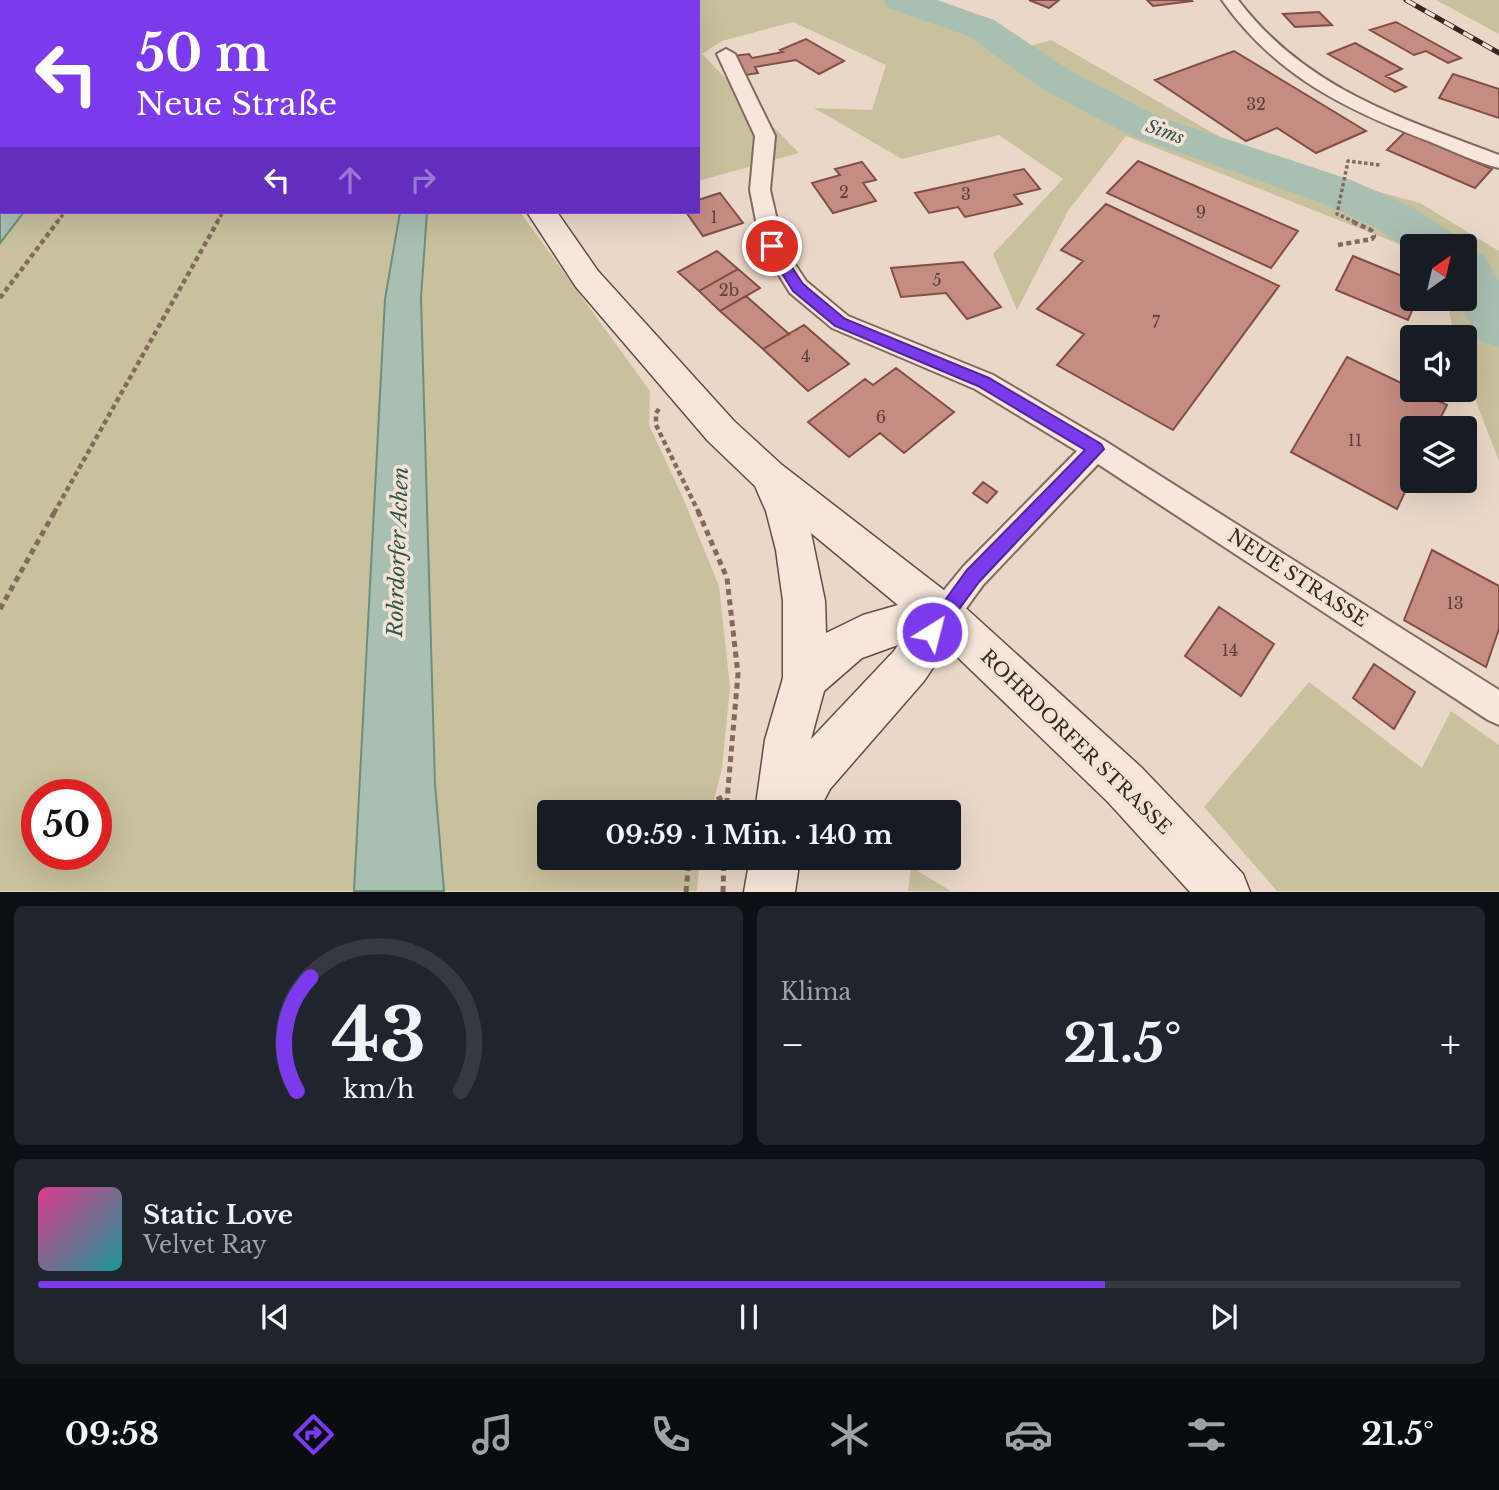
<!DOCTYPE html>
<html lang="de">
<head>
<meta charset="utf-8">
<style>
	:root { --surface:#171b24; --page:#20242c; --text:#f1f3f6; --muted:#9ea1a6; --line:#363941; --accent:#7c3aed }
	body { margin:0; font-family:"Libre Baskerville",serif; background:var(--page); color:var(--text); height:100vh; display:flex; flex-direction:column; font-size:26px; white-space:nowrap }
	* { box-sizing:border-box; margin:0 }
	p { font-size:23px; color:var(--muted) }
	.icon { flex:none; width:38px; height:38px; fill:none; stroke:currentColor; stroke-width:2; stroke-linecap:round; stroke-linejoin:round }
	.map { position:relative; height:892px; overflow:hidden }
	.panel { display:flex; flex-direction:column; gap:14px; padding:14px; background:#0d0f14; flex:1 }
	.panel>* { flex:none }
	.top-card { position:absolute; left:0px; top:0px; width:700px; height:214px; box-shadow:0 7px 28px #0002; background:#7c3aed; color:#fff; overflow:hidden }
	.needle { width:46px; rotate:34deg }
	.controls { position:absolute; left:1400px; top:234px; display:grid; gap:14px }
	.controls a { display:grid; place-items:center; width:77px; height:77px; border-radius:7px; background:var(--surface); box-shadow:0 7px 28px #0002; font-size:35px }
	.speed { position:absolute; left:21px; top:779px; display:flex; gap:14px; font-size:35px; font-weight:700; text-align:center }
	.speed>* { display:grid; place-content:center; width:91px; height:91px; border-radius:50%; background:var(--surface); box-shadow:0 7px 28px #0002; line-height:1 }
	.speed .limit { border:10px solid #d22; background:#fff; color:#111 }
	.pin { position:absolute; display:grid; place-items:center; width:60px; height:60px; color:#fff; margin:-30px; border:4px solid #fff; border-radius:50%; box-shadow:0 2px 7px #0007 }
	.me { position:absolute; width:77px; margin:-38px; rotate:36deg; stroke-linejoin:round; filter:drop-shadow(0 0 5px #0008) }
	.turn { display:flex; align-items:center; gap:24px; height:147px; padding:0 21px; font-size:32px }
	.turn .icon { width:91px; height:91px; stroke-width:2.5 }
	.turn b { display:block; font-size:49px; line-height:60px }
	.lanes { display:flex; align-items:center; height:66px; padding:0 21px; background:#0003; justify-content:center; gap:35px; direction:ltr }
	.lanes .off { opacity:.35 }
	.big { font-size:52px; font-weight:800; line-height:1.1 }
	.panel .widget { flex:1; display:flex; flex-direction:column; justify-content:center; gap:10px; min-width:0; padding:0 24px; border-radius:10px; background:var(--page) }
	.panel .dial { align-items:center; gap:0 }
	.dial svg { height:182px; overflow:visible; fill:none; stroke:var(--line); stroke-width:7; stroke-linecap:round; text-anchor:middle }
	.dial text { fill:var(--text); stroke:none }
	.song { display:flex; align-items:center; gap:21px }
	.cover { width:84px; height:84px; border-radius:10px; background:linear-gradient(135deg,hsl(330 70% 55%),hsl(180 70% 35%)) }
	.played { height:7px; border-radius:4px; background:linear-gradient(90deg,var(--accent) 75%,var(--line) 75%) }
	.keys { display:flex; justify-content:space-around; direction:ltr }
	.heat { display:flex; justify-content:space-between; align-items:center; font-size:38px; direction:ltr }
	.panel .tiles { flex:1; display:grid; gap:14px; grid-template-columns:1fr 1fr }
	.widget:last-child { grid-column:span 2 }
	.trip { position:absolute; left:537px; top:800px; width:424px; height:70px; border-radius:7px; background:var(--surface); box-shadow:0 7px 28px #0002; font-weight:800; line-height:70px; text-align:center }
	.menu { display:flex; height:112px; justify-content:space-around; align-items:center; background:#090b0e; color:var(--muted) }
	.menu .icon { width:49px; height:49px }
	.menu .selected { color:var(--accent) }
	.menu b { font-size:32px; color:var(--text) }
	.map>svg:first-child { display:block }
</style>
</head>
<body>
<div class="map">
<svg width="1499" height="892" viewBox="0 0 1499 892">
	<rect width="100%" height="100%" fill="#ead7c8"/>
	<path fill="#c8c19d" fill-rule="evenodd" d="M663,0H934L1030,46L1051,40L1239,148L1324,177L1420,203L1499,251V461L1465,373V338H1454L1447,299H1465V247H1412V249L1126,136L1068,211L1017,310L993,254L1063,179L999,135L902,159L814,108L872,110L886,65L793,22L722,41L702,54L799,153L698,181V2H660Z
		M1436,0H1499V34Z
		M24,212H400L385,299L354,891H0V243ZM37,794H96V854H37Z
		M427,212H520L650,391L649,425L683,498L719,586L730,687L722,768L711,812H550V858H700L697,891H444L435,784L421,298Z
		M1309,682L1422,768L1451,711L1499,745V891H1277L1204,807Z
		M911,867L951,891H908Z"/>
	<path fill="#a9bfb2" stroke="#708d7e" stroke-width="2" d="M0,0H189L2,2V212H24L0,243Z
		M400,212H427L421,298L435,784L444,891H354L385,299Z"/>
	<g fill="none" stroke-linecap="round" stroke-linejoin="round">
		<path fill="#a9bfb2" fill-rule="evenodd" d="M883,0H937L994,20L1072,72L1157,116L1351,180L1410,206L1455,235L1463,247H1412V253L1376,228L1319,202L1127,134L1044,90L968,36L888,8Z
			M1465,249L1483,254L1499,281V347L1480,341L1458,299H1465Z"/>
	</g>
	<path fill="#c58c82" stroke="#824e47" stroke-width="2" d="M1029,0H1059L1049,8Z
		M1147,0H1191L1192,1L1153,6Z
		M1319,12L1332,25L1295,27L1283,14Z
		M1396,22L1461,58L1448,63L1426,51L1414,55L1370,30Z
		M806,39L844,61L819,74L796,60L755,67L758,73L740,76L732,56L749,54L752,58L783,52L780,50Z
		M1355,43L1402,69L1386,76L1406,87L1395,92L1328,54Z
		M1234,51L1366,131L1316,153L1277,128L1246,141L1155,80Z
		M1453,74L1499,89V118L1439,98Z
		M1405,132L1492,169L1475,188L1387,150Z
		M1138,161L1298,231L1271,268L1107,193Z
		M862,162L876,180L863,183L876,201L833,213L812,183L840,175L835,169Z
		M1024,169L1040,189L1014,195L1022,204L965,217L958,207L929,213L915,193Z
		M720,193L743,223L703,236L686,212H698V200Z
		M1106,204L1279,286L1173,430L1057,365L1084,334L1037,309L1083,261L1061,250Z
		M717,251L738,269L699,291L678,272Z
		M1353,256L1412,280V299H1417L1408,320L1336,290Z
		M963,262L1001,307L967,319L946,293L901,297L891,268Z
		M738,269L760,288L720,311L699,291Z
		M746,296L789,334L763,349L720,311Z
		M804,325L849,364L808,391L763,349Z
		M1347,357L1447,405L1435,429H1412V477L1397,509L1291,452Z
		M896,368L954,412L904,453L880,433L849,457L808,422L865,379L873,385Z
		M983,482L997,492L987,503L973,493Z
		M1432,550L1499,586V629L1486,667L1404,620Z
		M1219,607L1274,644L1241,696L1185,656Z
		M1374,664L1415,692L1394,729L1353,698Z"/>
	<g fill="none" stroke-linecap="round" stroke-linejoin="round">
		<g stroke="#85695f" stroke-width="4">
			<path id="street" d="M1222,0H1238C1306,89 1399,117 1499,155V168C1475,162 1451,150 1428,141C1344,109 1275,75 1222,0Z
				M726,49L735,54L775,136L770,190L783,246L806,281L848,316L993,375L1105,441L1499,690V725L1488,720L1098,464L983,585L954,625L943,629L932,625L928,615L932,605L963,567L1077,451L975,389L832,328L790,293L761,246L750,190L755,136L717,54Z"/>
		</g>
		<g stroke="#674a42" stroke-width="3">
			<path id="secondary" d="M492,0H514V2H492Z
				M527,212H557L598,271L734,421L782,465L958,601L1142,768L1243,874L1250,892H1190L1108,802L947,647L924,681L830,789L818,812H755L765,740L783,678V601L776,550L766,511L755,486L708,441L576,287ZM811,533L898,605L863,615L826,633L825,601ZM898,645L894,651L811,739L824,691L862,658Z
				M750,858H800L795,892H744Z"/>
		</g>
		<path stroke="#85695f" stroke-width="3.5" stroke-dasharray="3.5 2.5" stroke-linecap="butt" d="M57,222L65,212
			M217,222L223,212
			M1355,222L1337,214L1348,161L1380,165"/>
		<path stroke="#85695f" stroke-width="4.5" stroke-dasharray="5 3.5" stroke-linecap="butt" d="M1338,245L1372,239L1374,236L1371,230L1351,221
			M0,298L58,221
			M659,409L656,413V425L699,513
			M54,513L218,221"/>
		<path stroke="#85695f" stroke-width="5" stroke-dasharray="6 4.5" stroke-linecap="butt" d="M698,511L727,578L738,674L726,812
			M0,609L55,511
			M701,812L703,807L726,795
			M686,892L689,858
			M723,892L724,858"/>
		<use href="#street" fill="#f6e6db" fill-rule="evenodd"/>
		<use href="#secondary" fill="#f6e6db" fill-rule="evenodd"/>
		<g stroke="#372621" stroke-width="5">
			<path id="rail" d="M1406,0L1499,53"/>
		</g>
		<use href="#rail" stroke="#f3e3d7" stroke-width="3.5" stroke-dasharray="11" stroke-linecap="butt"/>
	</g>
	<path fill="#7c3aed" stroke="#51269a" stroke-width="2" d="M772,242L776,243L803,284L845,319L989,378L1101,444L1104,449L979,582L938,638L932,641L925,638L922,632L967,570L1085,450L978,386L835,326L793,291L765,246Z"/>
	<g text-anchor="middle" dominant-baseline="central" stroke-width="7" stroke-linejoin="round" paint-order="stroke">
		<g font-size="16" fill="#5a4039">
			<text x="1256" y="104">32</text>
			<text x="844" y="192">2</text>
			<text x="966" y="194">3</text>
			<text x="1201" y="212">9</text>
			<text x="714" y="217">1</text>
			<text x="937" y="280">5</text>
			<text x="729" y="290">2b</text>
			<text x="1156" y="322">7</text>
			<text x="806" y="356">4</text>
			<text x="881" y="417">6</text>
			<text x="1355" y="440">11</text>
			<text x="1455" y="603">13</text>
			<text x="1230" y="650">14</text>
		</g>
		<g font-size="18" font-style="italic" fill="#325549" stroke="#f3e3d7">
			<text transform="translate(1165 132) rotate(20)">Sims</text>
		</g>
		<g font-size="19" fill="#372621" stroke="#f3e3d7">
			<text transform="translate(1298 578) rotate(33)">NEUE STRASSE</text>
			<text transform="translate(1076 742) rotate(44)">ROHRDORFER STRASSE</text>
		</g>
		<g font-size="21" font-style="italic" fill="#325549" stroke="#f3e3d7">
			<text transform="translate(398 552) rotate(-88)">Rohrdorfer Achen</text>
		</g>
	</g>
</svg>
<div class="controls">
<a><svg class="needle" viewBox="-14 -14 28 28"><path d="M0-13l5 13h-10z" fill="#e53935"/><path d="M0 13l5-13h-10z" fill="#9ea1a6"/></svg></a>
<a><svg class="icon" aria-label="sound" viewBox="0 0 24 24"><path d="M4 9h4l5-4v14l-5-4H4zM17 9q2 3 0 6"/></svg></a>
<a><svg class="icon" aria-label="layers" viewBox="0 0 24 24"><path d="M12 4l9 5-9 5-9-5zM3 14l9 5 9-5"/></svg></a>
</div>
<div class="speed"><div class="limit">50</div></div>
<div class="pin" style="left:772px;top:246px;background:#d93025"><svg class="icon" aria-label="arrive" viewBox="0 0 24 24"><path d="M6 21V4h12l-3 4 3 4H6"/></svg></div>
<svg class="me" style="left:932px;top:632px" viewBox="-20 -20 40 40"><circle r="17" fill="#7c3aed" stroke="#fff" stroke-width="3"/><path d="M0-11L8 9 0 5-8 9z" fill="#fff"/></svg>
<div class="trip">09:59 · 1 Min. · 140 m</div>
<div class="top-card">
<div class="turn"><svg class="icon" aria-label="left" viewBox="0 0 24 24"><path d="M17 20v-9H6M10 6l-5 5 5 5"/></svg><div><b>50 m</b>Neue Straße</div></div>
<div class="lanes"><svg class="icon" aria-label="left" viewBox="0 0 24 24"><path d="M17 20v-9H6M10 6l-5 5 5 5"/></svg><svg class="icon off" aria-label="ahead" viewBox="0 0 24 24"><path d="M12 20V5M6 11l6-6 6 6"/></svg><svg class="icon off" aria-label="right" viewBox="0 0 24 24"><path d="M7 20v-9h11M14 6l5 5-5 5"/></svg></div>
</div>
</div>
<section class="panel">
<div class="tiles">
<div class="widget dial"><svg viewBox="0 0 100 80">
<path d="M14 69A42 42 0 1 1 86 69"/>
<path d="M14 69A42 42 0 0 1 20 19" stroke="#7c3aed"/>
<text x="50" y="56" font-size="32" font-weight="700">43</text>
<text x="50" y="72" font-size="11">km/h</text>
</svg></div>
<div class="widget"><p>Klima</p>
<div class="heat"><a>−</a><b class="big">21.5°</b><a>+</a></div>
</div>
<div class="widget">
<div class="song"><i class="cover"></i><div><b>Static Love</b><p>Velvet Ray</p></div></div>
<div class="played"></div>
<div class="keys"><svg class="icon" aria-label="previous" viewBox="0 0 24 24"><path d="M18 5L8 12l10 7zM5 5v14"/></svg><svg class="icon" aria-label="pause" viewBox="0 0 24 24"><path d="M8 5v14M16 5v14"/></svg><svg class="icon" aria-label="next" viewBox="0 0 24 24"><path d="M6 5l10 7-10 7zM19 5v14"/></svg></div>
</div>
</div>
</section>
<nav class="menu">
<b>09:58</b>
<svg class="icon selected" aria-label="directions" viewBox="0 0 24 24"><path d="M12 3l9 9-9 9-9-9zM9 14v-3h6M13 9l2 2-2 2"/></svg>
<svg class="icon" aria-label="music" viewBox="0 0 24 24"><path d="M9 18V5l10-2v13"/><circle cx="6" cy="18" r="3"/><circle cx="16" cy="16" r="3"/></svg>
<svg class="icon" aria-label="phone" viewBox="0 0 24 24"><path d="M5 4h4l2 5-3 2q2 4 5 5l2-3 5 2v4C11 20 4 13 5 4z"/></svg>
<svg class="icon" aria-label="climate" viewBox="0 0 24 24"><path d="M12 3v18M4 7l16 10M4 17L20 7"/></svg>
<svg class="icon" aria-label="car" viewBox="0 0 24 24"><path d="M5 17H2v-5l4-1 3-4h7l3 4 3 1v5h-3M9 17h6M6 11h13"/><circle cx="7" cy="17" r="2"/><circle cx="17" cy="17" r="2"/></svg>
<svg class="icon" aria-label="filters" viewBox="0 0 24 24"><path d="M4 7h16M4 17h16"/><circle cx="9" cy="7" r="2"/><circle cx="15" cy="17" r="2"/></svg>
<b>21.5°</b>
</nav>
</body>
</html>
